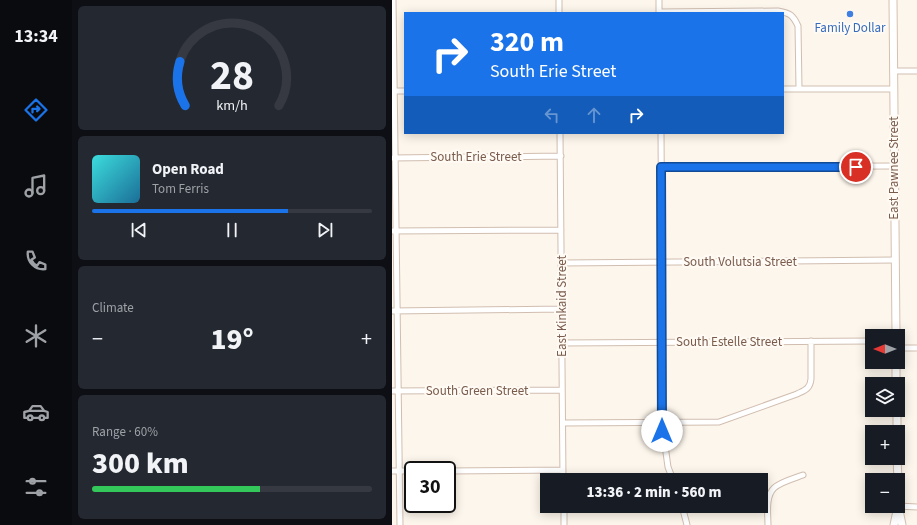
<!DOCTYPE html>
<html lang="en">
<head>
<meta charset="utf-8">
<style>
	:root { --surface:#171b24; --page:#242831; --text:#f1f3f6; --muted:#9ea1a6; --line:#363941; --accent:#1a73e8 }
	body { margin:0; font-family:"Source Sans 3",sans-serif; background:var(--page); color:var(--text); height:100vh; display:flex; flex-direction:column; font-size:15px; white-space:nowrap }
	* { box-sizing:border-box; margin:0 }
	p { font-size:13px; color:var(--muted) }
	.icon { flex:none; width:22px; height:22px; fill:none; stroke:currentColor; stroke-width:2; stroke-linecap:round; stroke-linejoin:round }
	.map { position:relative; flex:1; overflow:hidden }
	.side { display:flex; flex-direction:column; gap:6px; padding:6px; background:#0d0f14; width:320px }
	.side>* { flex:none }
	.guide { position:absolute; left:12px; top:12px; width:380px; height:122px; border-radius:0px; box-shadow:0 2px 10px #0003; background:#1a73e8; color:#fff; overflow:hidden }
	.needle { width:26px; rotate:270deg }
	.tools { position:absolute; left:473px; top:329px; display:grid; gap:8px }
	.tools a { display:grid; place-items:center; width:40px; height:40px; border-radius:0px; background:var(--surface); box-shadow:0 2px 10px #0003; font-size:20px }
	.speed { position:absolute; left:12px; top:461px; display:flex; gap:8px; font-size:20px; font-weight:700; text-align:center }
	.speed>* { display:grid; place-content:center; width:52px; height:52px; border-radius:50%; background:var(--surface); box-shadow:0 2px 10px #0003; line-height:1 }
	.speed .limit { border:2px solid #111; border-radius:6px; background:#fff; color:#111 }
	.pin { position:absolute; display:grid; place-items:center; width:34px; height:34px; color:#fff; margin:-17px; border:2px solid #fff; border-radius:50%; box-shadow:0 1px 4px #0007 }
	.me { position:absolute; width:44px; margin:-22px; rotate:0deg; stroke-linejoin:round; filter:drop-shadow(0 0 3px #0008) }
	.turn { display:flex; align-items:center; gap:14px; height:84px; padding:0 20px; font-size:18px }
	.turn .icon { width:52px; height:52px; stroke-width:2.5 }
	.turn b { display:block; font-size:28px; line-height:34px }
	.lanes { display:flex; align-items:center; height:38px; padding:0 20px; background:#0003; justify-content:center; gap:20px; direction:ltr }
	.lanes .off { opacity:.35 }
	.big { font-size:30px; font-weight:800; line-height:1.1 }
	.side .card { flex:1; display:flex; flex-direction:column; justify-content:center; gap:6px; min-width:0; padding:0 14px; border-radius:6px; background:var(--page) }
	.side .dial { align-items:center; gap:0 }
	.dial svg { height:104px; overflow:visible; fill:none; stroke:var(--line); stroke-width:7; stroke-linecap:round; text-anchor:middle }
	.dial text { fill:var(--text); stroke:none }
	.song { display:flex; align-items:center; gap:12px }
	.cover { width:48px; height:48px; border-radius:6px; background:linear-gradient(135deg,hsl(180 70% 55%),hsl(200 70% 35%)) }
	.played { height:4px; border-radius:2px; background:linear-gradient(90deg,var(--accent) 70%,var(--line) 70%) }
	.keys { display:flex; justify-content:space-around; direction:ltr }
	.heat { display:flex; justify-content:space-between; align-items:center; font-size:22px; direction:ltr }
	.charge { height:6px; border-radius:3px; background:linear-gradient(90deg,#34c759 60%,var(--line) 0) }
	.trip { position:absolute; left:148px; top:473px; width:228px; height:40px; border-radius:0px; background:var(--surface); box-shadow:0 2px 10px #0003; font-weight:800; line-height:40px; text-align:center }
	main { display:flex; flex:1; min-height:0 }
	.dock { display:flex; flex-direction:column; width:72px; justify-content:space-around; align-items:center; background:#090b0e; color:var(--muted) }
	.dock .icon { width:28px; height:28px }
	.dock .selected { color:var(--accent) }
	.dock b { font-size:18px; color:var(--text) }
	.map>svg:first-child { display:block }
</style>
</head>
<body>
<main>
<nav class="dock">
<b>13:34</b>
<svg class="icon selected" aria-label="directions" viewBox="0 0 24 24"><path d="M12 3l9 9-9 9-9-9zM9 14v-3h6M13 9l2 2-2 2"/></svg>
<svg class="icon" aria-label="music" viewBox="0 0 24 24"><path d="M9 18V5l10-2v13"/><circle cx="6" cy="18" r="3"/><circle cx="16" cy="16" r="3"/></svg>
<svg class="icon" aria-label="phone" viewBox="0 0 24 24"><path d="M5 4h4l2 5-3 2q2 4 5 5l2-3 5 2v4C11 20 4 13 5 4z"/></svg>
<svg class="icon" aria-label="climate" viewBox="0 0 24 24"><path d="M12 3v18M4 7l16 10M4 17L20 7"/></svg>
<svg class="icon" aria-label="car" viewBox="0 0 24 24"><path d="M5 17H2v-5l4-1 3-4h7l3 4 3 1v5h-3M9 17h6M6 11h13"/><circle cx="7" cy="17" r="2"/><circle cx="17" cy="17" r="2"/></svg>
<svg class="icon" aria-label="filters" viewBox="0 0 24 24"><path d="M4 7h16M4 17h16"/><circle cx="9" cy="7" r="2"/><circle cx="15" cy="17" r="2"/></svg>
</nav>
<section class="side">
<div class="card dial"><svg viewBox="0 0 100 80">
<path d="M14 69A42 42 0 1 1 86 69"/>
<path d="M14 69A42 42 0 0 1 10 35" stroke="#1a73e8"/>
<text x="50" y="56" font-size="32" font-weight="700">28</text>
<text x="50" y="72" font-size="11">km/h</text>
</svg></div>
<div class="card">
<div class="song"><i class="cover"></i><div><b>Open Road</b><p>Tom Ferris</p></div></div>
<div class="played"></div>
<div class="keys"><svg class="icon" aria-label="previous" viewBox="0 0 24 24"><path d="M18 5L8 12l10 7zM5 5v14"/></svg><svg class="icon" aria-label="pause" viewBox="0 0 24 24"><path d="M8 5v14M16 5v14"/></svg><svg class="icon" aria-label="next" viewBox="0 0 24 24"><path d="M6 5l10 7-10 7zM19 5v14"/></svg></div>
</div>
<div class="card"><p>Climate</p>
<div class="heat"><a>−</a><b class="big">19°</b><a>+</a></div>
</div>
<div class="card"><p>Range · 60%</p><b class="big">300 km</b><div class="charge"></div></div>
</section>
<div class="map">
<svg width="525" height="525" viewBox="0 0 525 525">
	<rect width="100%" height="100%" fill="#fdf6ec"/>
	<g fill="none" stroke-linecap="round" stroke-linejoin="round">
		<g stroke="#d1beb0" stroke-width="7">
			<path id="street" d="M1,0L8,525
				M167,0V13
				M267,0V13
				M267,12L386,11C398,13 401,15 406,26L407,89
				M501,71H525
				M391,89H502
				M2,91H13
				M168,133L171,480
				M269,133L271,431L276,467L281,480
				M1,158L169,156
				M269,167L502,166
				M0,231L169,230
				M170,263L503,260
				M0,311L170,309
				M170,343L480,341
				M506,348H525
				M0,391L170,390
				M171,423L327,422L405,394C413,390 418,389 419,379V341
				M0,471H21
				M55,471L171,470
				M172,506V525
				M290,506L294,521L295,525
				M506,506L525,507
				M376,525C376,514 373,497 382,488C388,482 403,478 411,475"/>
		</g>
		<g stroke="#d6c0b0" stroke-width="9">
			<path id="secondary" d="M501,0L504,336
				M504,362V384
				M505,410V432
				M505,458L506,480
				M507,510L510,525
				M502,525L506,506"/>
		</g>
		<use href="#street" stroke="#fff" stroke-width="5"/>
		<use href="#secondary" stroke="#fff" stroke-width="7"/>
	</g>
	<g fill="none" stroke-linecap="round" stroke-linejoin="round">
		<g stroke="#114b97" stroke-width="10">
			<path id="route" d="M270,431L269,167H464"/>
		</g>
		<use href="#route" stroke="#1a73e8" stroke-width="7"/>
	</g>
	<circle fill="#3f7fe0" stroke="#fffaf3" stroke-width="1.5" cx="458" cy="14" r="4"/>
	<g text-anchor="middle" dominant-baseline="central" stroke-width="4" stroke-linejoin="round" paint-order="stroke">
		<g font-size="13" fill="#366cbe" stroke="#fffaf3">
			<text x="458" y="28">Family Dollar</text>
		</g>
		<g font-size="13" fill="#7a5c4d" stroke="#fffaf3">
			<text x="84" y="157">South Erie Street</text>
			<text transform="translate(502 168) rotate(-90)">East Pawnee Street</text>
			<text x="348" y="262">South Volutsia Street</text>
			<text transform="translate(170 306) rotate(-90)">East Kinkaid Street</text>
			<text x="337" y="342">South Estelle Street</text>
			<text x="85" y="391">South Green Street</text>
		</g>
	</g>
</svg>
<div class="tools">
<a><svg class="needle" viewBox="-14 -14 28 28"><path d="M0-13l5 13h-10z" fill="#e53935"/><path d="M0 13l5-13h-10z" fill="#9ea1a6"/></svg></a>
<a><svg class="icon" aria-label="layers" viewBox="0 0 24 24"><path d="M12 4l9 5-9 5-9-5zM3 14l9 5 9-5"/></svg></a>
<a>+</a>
<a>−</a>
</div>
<div class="speed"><div class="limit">30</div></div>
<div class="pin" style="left:464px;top:167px;background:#d93025"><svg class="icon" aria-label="arrive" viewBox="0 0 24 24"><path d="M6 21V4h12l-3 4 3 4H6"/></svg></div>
<svg class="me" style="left:270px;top:431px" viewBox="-20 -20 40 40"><circle r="19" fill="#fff"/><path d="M0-13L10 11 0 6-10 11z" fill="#1a73e8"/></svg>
<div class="trip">13:36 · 2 min · 560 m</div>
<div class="guide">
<div class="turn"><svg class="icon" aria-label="right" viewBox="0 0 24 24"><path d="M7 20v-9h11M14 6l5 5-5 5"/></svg><div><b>320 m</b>South Erie Street</div></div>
<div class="lanes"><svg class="icon off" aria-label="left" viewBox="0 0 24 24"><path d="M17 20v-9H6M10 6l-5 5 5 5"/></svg><svg class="icon off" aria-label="ahead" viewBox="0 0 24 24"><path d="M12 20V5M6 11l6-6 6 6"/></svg><svg class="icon" aria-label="right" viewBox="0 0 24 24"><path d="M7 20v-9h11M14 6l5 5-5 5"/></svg></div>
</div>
</div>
</main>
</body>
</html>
